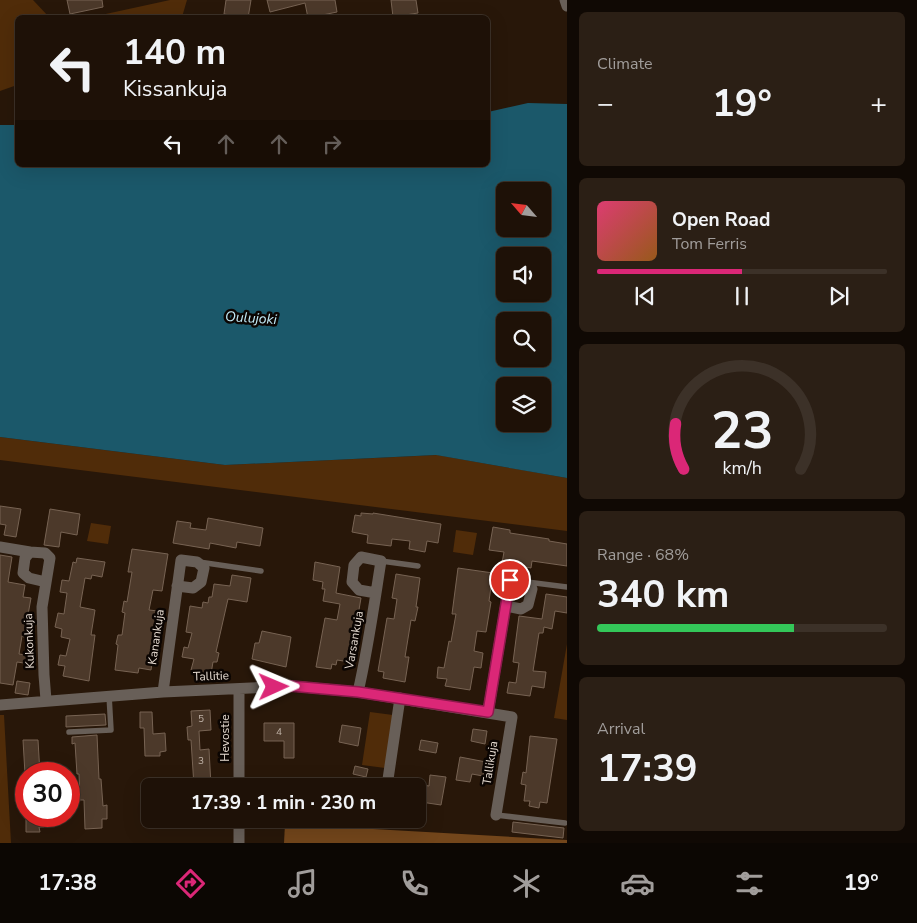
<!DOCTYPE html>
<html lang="en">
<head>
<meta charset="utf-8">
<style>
	:root { --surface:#1e1107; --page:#2b1f15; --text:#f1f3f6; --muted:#a19d9b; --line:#3c3128; --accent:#db2777 }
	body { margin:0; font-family:"Nunito Sans",sans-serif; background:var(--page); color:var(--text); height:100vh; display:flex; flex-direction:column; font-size:19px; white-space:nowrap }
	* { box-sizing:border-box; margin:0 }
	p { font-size:16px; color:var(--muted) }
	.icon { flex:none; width:28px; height:28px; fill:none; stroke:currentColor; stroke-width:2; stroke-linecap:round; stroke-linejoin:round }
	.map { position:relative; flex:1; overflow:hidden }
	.drawer { display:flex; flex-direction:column; gap:12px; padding:12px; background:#100904; width:350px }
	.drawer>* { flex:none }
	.top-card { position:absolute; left:15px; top:15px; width:475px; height:152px; border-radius:8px; box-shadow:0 5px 20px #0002,0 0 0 1px var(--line); background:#1e1107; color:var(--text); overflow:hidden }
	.needle { width:32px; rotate:298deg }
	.buttons { position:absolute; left:496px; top:182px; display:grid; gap:10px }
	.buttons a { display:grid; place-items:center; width:55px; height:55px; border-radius:8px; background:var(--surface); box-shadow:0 5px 20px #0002,0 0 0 1px var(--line); font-size:25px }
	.speed { position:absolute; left:15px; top:762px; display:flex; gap:10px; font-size:25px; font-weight:700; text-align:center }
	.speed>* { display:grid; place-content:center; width:65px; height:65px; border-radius:50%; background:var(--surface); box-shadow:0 5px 20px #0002,0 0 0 1px var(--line); line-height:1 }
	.speed .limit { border:8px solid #d22; background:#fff; color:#111 }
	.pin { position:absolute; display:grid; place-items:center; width:42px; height:42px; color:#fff; margin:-21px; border:2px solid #fff; border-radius:50%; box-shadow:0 1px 5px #0007 }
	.me { position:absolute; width:55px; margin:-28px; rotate:89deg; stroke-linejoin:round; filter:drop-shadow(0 0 4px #0008) }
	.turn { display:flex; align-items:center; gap:18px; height:105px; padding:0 25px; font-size:22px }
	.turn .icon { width:65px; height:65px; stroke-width:2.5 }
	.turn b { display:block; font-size:35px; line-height:42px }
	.lanes { display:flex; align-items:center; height:48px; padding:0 25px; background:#0003; justify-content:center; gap:25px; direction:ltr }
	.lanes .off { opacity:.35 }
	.big { font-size:38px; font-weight:700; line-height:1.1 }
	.drawer .widget { flex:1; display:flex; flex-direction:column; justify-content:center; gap:8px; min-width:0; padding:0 18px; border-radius:8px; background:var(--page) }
	.drawer .dial { align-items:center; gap:0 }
	.dial svg { height:130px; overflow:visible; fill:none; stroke:var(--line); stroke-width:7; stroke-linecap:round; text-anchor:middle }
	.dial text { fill:var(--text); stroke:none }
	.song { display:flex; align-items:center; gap:15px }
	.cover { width:60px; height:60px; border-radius:8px; background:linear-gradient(135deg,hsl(340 70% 55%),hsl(30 70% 35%)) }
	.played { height:5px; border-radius:2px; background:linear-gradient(90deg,var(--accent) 50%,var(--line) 50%) }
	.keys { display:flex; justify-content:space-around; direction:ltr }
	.heat { display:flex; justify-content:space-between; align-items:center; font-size:28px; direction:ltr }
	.charge { height:8px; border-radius:4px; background:linear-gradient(90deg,#34c759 68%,var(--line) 0) }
	.trip { position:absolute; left:141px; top:778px; width:285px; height:50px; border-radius:8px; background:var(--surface); box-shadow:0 5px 20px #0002,0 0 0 1px var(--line); font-weight:700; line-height:50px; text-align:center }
	.menu { display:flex; height:80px; justify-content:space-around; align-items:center; background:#0c0703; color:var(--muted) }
	.menu .icon { width:35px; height:35px }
	.menu .current { color:var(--accent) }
	.menu b { font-size:22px; color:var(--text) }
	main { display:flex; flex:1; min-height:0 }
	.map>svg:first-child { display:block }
</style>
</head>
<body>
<main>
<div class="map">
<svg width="567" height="843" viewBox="0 0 567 843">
	<rect width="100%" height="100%" fill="#281709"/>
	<path fill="#502c09" d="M0,0H33L49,17L18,18L17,85L0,91Z
		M170,0H187L182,17H92Z
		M0,437L225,465L437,455L567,478V531L0,460Z
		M91,523L111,526L108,544L87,541Z
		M456,530L477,533L473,555L453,552Z
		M567,644V720L554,718Z
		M370,712L393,715L385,768L362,765Z
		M0,715H4L11,843H0Z"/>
	<path fill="#73461b" d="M285,824L567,840V843H284Z"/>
	<path fill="#1b586a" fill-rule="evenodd" d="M528,103L567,104V478L436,455L225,465L0,437V125H17L18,165H488V112ZM505,191H542V229H505ZM505,256H542V294H505ZM505,321H542V359H505ZM505,386H542V424H505Z"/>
	<path fill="#4c392a" stroke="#776353" d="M67,0H102L103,7L70,14Z
		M226,0H251L248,18L224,14Z
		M267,0H335L337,12L308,18L305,3L270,12Z
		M391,0H416L418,13L393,17Z
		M0,506L21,509L16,537L4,535L6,525L0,524Z
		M50,509L80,514L77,535L61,532L59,547L44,545Z
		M361,513L373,514V513L441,524L438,543L427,541L425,552L409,549L410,541L392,539L391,546L367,543L368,535L352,532L355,515L361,516Z
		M208,518L263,528L260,546L237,542L236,548L210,543L209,549L173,543L177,521L191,523L190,528L206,530Z
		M493,527L510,530V533L549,539V541L567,544V566L532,561L531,568L502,563L504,552L489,550Z
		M132,549L168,554L162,591L153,590L149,610L158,611L155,630L157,631L151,670L139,668L138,673L115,670L118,645L116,644L118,635H122L125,613L122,612L124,601L127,602L132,572H128Z
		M0,555L12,557L8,582L25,585L23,597L31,598L24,637L22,636L19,654L32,656L31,664L17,662L13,685L0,683Z
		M77,558L105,562L102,577L92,575L91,579L85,578L80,607L95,610L91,635H95L89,681L63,676L65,666L58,665L60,655L66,656L70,639L61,637L62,629L55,627L58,613L64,614L67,593L60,592L62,580L69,581L73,562L76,563Z
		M315,562L340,567L336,593L361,598L350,662L337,660L336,665L332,664L331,669L316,667L325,618L337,620L340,604L323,601L325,589H322L323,582L313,580Z
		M458,568L493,573L489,601L491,602L486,632L477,631L474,651L483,653L481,668L474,667L470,690L445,686L447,679L437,678L438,667L444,668L449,641L451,642L456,614H452Z
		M396,574L420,578L416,607H418L415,621L411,620L405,657H409L405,682L383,678L384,672L378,671L387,618L394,619L397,599L392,598Z
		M232,575L251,578L247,602L228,599L216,652L219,653L217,662H213L211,674L191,670L194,659L182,657L184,647L188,648L192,633L186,632L190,606L202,608L203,602L208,603L209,597H212L214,584L230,586Z
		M546,594L567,597V613L555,611L552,629L544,627L543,633H539L533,671L546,672L544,688L532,686L530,696L507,693L509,682L516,683L519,663L513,662L519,616L542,619Z
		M262,631L291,637L286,667L252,659L255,643H259Z
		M17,681L30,683L28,695L15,693Z
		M210,710L211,730L199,731L200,750L209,749L211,786H194L191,740H188L187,727L192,726L191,711Z
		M140,712H152L153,734L165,733L166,751L160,752V756H145L144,728H140Z
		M105,714L106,725L66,727V716Z
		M264,723H294V758H284V741H264Z
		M342,725L361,728L358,746L339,742Z
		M473,729L487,731L485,744L471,741Z
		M97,735L99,779H101L103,806L107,805V819H102V828L85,829L84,800H80L79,774H77L75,743L72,744V737Z
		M530,736L557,739L547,803L540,802L539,808L529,806L530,801H524L526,785L521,784L523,772L526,773Z
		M23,740H38L40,774H25Z
		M421,740L438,743L436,753L419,750Z
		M460,757L486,762L483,776L472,774L470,782L456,780Z
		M355,766L368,769L366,777L353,774Z
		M430,775L446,777L441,805L421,802L423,785L429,786Z
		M26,816H43L44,827H39L40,832H26Z
		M210,819H224V827L211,828Z
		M513,822L564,828L563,838L512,832Z"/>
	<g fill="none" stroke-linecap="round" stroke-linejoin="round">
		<path stroke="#685f58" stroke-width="5.5" d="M381,561L418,566
			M199,562L261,571
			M527,582L567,587
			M69,732L111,730L109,695
			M496,815L565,823"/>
		<path stroke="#685f58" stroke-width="11" d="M565,0L567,6
			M0,547L30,552
			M46,582L29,578L23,573L25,558L30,552L45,553L50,558L42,607L44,675L46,700
			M239,689V786
			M163,692L181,560L197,562L204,568L201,582L193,588L177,586
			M358,692C368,649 374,605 381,561L361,557L354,565L352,582L359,590L376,593
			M0,705L163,692L291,686L358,692L512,717L496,815
			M488,712L510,580L525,582L532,589L528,605L521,609L506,606
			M387,786L400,698
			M239,819V843
			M382,821L383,819"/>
	</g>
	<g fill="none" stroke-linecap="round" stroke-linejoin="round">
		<g stroke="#8e194d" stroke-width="12">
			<path id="route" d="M274,687L291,686L358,692L488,712L510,580"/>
		</g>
		<use href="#route" stroke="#db2777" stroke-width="9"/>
	</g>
	<g text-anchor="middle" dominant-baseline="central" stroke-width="5" stroke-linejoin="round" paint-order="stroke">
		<g font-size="10" fill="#c0b3a8">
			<text x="201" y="719">5</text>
			<text x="279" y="732">4</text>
			<text x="201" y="761">3</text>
		</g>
		<g font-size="12" fill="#e7dcd2" stroke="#0b0502">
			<text transform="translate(156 637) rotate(-82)">Kanankuja</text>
			<text transform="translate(354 640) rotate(-80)">Varsankuja</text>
			<text transform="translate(29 641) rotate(-92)">Kukonkuja</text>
			<text transform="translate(211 676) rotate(-2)">Tallitie</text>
			<text transform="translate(225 738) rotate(-90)">Hevostie</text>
			<text transform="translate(490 763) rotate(-81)">Tallikuja</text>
		</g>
		<g font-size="14" font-style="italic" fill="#c1eaf7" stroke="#0b0502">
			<text transform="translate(251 318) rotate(4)">Oulujoki</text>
		</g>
	</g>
</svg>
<div class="buttons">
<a><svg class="needle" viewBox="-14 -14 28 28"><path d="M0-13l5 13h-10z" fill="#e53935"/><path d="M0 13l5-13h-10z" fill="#a19d9b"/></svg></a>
<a><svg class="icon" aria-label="sound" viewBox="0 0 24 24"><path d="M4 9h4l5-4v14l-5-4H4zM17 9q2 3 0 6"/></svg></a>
<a><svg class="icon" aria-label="search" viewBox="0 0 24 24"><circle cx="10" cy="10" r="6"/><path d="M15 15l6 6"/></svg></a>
<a><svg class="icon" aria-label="layers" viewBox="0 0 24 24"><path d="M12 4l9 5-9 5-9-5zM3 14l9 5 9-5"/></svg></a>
</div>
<div class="speed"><div class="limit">30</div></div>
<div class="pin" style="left:510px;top:580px;background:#d93025"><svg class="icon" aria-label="arrive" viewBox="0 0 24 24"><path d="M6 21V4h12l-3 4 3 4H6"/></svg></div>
<svg class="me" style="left:274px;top:687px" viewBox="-20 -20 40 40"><path d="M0-17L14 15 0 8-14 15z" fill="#db2777" stroke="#fff" stroke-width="4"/></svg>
<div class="trip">17:39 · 1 min · 230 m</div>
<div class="top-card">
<div class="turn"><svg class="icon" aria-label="left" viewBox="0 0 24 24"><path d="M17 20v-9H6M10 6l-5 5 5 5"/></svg><div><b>140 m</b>Kissankuja</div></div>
<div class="lanes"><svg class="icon" aria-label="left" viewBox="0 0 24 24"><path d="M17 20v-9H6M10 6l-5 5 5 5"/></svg><svg class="icon off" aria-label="ahead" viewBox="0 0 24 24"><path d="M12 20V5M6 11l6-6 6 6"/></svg><svg class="icon off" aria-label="ahead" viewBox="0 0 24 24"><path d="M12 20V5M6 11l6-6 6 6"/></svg><svg class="icon off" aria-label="right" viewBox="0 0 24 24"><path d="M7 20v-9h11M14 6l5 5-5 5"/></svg></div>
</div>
</div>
<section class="drawer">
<div class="widget"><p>Climate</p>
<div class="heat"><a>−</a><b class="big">19°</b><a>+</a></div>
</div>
<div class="widget">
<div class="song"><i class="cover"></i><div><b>Open Road</b><p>Tom Ferris</p></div></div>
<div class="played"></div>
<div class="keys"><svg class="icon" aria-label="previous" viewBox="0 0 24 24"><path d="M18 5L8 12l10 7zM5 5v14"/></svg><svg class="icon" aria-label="pause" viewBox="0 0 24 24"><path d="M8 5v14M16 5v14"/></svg><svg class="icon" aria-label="next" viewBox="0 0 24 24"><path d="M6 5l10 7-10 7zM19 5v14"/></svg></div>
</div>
<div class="widget dial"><svg viewBox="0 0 100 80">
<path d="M14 69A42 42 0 1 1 86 69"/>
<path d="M14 69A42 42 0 0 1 9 41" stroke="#db2777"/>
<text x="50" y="56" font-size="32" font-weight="700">23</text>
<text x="50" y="72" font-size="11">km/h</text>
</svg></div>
<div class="widget"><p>Range · 68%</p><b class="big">340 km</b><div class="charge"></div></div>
<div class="widget"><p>Arrival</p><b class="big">17:39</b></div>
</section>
</main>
<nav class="menu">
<b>17:38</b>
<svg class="icon current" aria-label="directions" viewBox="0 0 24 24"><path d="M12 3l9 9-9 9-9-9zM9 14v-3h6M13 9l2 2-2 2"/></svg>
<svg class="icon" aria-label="music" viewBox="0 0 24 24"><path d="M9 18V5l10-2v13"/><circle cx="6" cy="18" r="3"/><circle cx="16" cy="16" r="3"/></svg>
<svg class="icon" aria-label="phone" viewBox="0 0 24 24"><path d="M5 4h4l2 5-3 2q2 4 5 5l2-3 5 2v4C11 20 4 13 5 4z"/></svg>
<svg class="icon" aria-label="climate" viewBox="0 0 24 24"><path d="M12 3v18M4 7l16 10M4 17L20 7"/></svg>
<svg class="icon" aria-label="car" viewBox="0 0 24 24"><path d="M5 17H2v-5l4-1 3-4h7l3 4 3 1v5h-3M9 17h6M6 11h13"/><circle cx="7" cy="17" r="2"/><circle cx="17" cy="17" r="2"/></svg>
<svg class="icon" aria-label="filters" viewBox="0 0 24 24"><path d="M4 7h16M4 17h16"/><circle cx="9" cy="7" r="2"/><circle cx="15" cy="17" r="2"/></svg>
<b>19°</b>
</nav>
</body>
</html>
